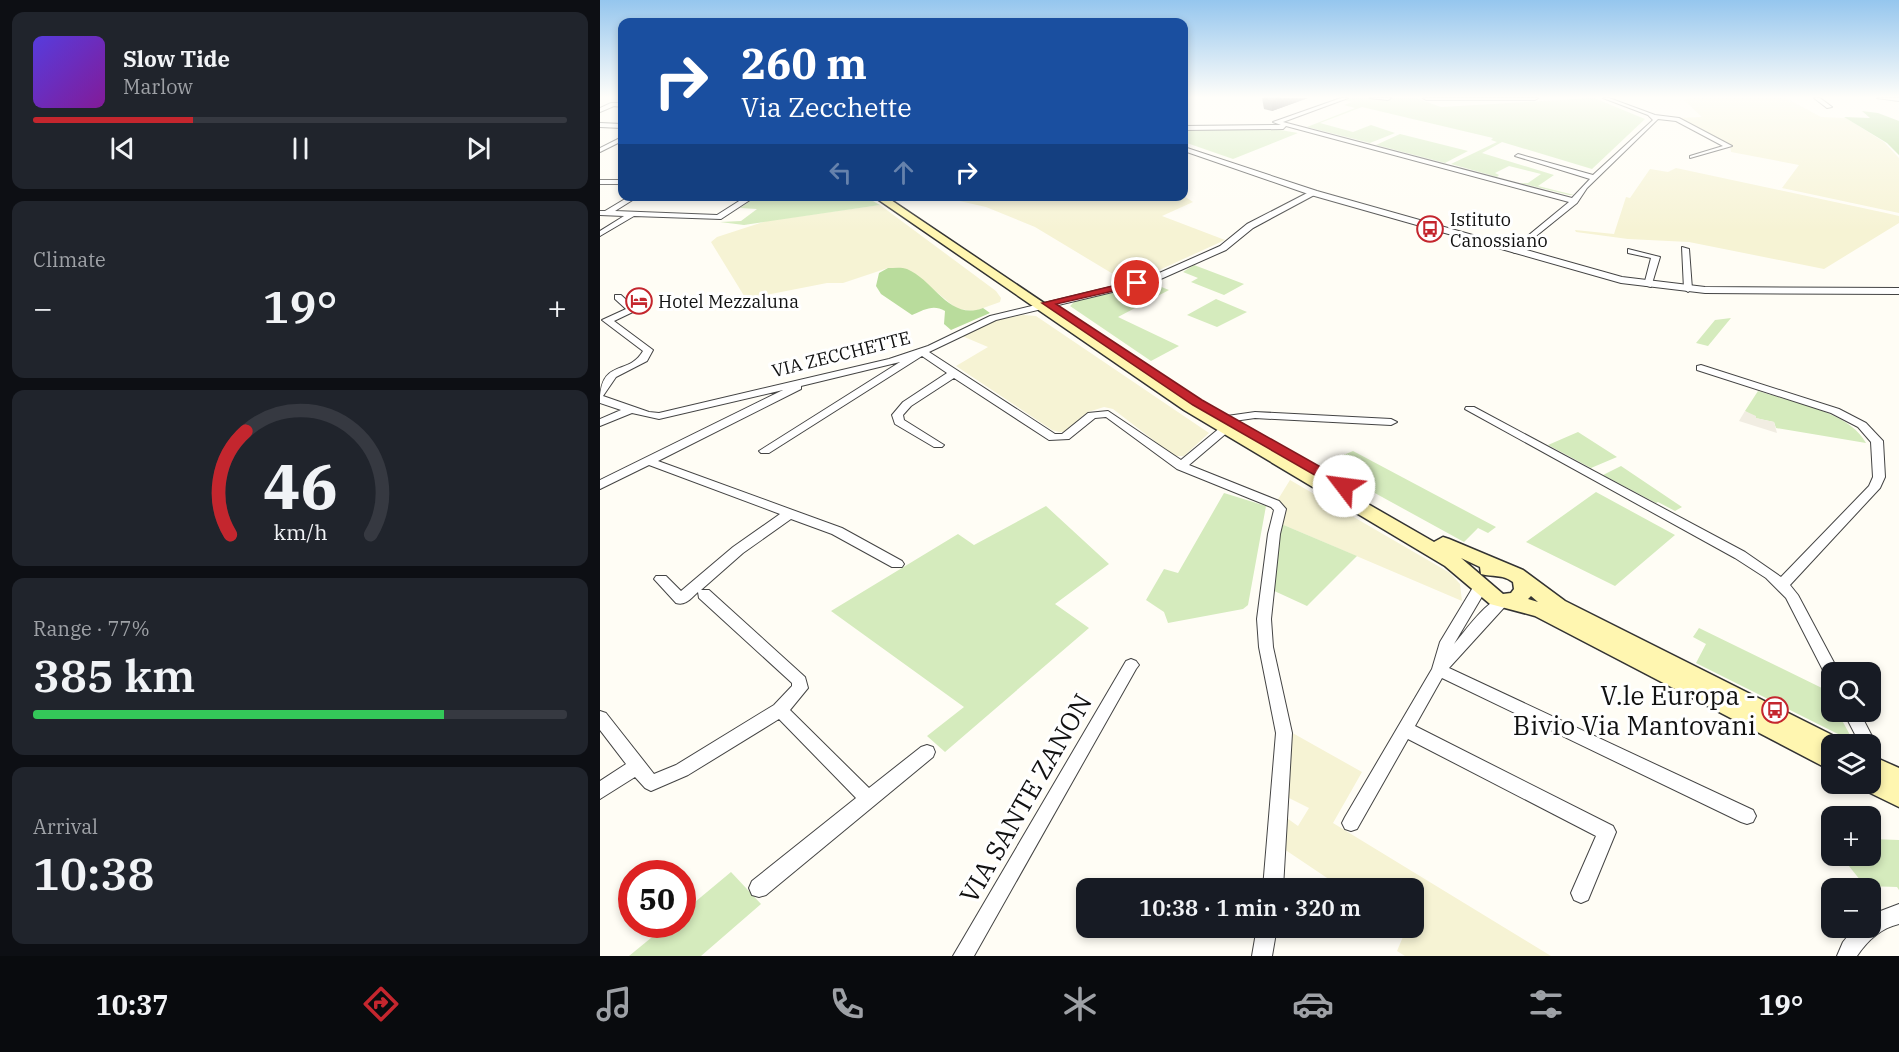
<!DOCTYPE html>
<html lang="en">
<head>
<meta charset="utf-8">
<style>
	:root { --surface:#171b24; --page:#20242c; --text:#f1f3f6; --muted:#9ea1a6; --line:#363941; --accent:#c4262e }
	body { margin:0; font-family:"IBM Plex Serif",serif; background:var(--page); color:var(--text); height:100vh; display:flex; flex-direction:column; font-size:22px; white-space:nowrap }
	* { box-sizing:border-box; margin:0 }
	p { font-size:20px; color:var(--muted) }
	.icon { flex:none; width:33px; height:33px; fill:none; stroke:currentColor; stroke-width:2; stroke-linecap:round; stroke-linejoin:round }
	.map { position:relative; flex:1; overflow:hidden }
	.details { display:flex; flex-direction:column; gap:12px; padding:12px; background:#0d0f14; width:600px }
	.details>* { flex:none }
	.top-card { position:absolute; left:18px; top:18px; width:570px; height:183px; border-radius:12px; box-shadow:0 3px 9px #0003; background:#1a4fa0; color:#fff; overflow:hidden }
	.controls { position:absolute; left:1221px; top:662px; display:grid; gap:12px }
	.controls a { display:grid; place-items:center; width:60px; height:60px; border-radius:12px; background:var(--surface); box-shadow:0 3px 9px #0003; font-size:30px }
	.speed { position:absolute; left:18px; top:860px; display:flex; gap:12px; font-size:30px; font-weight:700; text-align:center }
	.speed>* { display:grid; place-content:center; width:78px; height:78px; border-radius:50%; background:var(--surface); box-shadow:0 3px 9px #0003; line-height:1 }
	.speed .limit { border:9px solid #d22; background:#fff; color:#111 }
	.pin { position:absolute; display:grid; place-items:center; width:51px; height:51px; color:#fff; margin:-26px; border:3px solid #fff; border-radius:50%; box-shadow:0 2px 6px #0007 }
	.me { position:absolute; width:66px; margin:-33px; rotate:300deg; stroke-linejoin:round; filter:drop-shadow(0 0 4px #0008) }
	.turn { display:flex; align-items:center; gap:21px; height:126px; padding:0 24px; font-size:27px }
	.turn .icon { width:78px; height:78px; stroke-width:2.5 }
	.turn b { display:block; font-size:42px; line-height:51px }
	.lanes { display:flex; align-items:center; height:57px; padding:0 24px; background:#0003; justify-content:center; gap:30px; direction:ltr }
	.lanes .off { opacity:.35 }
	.big { font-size:45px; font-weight:600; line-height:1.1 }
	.details .widget { flex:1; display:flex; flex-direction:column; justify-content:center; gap:9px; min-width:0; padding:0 21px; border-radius:12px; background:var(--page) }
	.details .dial { align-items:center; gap:0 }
	.dial svg { height:156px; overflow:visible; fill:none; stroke:var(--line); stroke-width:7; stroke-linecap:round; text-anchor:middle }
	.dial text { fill:var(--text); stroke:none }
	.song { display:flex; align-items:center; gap:18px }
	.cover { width:72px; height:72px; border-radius:9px; background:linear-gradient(135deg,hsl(250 70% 55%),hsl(290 70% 35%)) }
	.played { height:6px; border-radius:3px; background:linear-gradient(90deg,var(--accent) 30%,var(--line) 30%) }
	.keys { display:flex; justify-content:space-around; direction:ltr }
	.heat { display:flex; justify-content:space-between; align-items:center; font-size:33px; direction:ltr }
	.charge { height:9px; border-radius:4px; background:linear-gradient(90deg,#34c759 77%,var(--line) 0) }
	.trip { position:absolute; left:476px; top:878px; width:348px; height:60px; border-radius:12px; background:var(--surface); box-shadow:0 3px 9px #0003; font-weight:600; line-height:60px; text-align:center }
	.tabs { display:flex; height:96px; justify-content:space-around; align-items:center; background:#090b0e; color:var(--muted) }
	.tabs .icon { width:42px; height:42px }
	.tabs .active { color:var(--accent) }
	.tabs b { font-size:27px; color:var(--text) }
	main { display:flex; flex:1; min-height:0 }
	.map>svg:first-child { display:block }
</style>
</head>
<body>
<main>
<section class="details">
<div class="widget">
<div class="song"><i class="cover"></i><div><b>Slow Tide</b><p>Marlow</p></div></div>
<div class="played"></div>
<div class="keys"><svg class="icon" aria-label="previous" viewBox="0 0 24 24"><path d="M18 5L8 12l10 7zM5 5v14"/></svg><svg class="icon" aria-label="pause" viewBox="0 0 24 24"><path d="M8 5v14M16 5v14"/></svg><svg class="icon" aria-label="next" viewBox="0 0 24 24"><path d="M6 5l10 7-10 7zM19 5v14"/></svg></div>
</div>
<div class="widget"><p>Climate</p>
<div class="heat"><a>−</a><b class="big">19°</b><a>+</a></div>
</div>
<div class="widget dial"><svg viewBox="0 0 100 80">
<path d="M14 69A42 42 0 1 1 86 69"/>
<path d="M14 69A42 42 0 0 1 22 16" stroke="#c4262e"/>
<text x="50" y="56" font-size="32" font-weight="700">46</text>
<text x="50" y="72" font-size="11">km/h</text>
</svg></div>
<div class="widget"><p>Range · 77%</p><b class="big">385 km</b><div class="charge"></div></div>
<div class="widget"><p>Arrival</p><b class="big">10:38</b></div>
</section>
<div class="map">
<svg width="1299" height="956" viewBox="0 0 1299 956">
	<rect width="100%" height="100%" fill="#fffdf5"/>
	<path fill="#f6f3d4" d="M1090,98H1186L1221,117L1246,118L1284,142L1299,158V213L1182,188L1199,165L1131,152L1130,145L1077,118L1102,117L1084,100Z
		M1076,168L1286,213L1299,216V223L1224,269L1089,242L1028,239L976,232L975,230L1014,234L1026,197L1030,198L1050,169L1068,172Z
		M584,196L593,202L562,216L625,240L557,271L523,280L435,227L386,207L342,197Z
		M280,205L396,291L401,298L400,302L375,311L357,309L317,276L288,268L243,283H227L146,299L111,242L117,237L166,221Z
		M423,315L436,316L609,433L584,456H574L513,409L504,407L488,412L464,432H459L452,430L356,366L388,347L362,336L395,320Z
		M690,480L850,573L860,584L862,601L679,523L684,508L677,501Z
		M689,731L762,772L733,823L951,956H805L797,951L805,932L799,927H813V888H742L681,847L684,816L698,826L709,808L687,797Z"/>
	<path fill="#d5ebbd" d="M753,98H816L841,107L994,98L1045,119L992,169L902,142L882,153L954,175L938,186L974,195H969L920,183H928L941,174L909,166L895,173L899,175L897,177L851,164L897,142L891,140L893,138L762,107L720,123L753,132L771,125L795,133L770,143L707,127L755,108L744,105L752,102L742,100Z
		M675,129L698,133L633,159L584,142V130Z
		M800,134L868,151L845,163L776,145Z
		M157,196L266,197L280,205L144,225L120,222L141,221L157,209L140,208Z
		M594,265L644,284L624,295L591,282L598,278L583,272Z
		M554,284L569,290L518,317L579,346L551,361L470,306L475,301Z
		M616,299L647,312L617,327L587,315Z
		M1131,318L1108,346L1096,343L1115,320Z
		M1158,391C1191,402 1249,411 1266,443L1176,428L1174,422L1155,418L1145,411Z
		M978,432L1017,457L991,468L948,445Z
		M753,451L896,527L888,533L878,528L864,542L722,464Z
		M1021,466L1082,507L1075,511L1058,502L1056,503L1003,475Z
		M996,492L1075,535L1015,586L926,542Z
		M624,493L666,506L648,605L643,609L568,623L564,612L546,600L564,569L578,573Z
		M446,506L509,564L455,604L489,628L345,752L327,736L364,707L231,611L358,534L374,545Z
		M679,523L757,556L707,606L670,589Z
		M1099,628L1226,690L1231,701L1232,711H1237L1250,735L1244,737L1096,663L1106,644L1093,637Z
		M1271,839L1299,840V890L1297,887L1265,886L1240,855H1270Z
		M131,872L161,904L101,956H29L68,924H82L83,912Z"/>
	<path fill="#b9dc9c" d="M1262,111L1278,113L1299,121V155L1287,143L1244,117L1270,118Z
		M288,268C294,268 302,267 307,269C335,281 349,321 383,308L390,313L351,330L344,324L345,311C333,304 324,310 312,315L281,294L276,286L279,273Z"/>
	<path fill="#f1ede2" d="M1145,411L1156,416V418L1174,422L1177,433L1139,421Z"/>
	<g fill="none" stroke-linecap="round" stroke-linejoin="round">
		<g stroke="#444" stroke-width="2">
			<path id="minor" d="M741,98H748L683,122L972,198L990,179L915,156L918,154L993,175L1053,120L1048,115L1003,98H1009L1055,115L1079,118L1132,146L1090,158V156L1123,146L1076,121L1058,119L987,188L977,203L915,253L911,251L912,249L969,202L686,126L683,129L584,130V126L681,125L673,122Z
				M770,98H791L788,100Z
				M823,98H938L935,100H826Z
				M1214,98H1220L1232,107L1227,108Z
				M11,103H22V107L14,106L0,112V108Z
				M0,123L22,124V128L0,127Z
				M22,137V141L0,152V148Z
				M0,180H22V184H0Z
				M711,191L718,193L653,228L626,250L554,282L396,320L329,352L455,434H462L488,413L508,411L581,460L621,427H629L631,429L629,431L589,465L679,501L686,509L680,534L671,619L673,647L692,733L683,888H663L676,733L659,647L657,619L668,534L674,510L671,507L577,469L506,417L495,418L469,439L449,440L354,378L311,406L303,415L304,420L344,445L342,447H334L295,424L292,415L303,402L347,373L322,356L169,453H161L159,451L300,362L201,386V389L58,461L242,528L302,561L304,564L302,567H292L232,534L191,519L143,553L101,590H109L205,677L208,688L190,710L269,788L321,747L327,745L333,747L335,752L333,757L166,895L159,897L152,895L149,888L152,881L256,798L179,719L88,775L51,791L45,788L35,777L0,799V781L26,764L0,730V711L6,713L54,774L76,765L174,705L192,686V683L99,598L98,592C91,598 86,606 76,603L54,579L56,576H66L81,591L133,547L180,514L49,465L0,489V480L183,390L59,419L32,413L0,426V419L21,410L0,403C0,357 28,377 43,351L2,320L26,309L15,299V295H21L37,310L14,321L53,350L47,361L16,377L3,396L49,412L59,413L289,359L328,346L390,316L548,278L620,246L647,224Z
				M30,196H39L15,211L117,215L147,196H156L121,219L34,216L0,236V231L24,216L0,215V211H5Z
				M1082,247L1089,249L1092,289L1088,292L1084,289Z
				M1028,249L1060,257L1051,287L1044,285L1051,258L1028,253Z
				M1101,365L1239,409L1266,423L1283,441L1285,477L1280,488L1190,585L1198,595L1239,672H1232V680L1227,678L1186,598L1166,578L1135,558L865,409L866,407H874L1145,552L1181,577L1269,486L1273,477L1271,442L1258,427L1231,413L1097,370V366Z
				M655,412L791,419L797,422L791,425L655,418L627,422L622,419L627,416Z
				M880,583L885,584L887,588L854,644C864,633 892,592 908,597L910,601L849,668L1153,810L1156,816L1153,822L1147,824L1141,822L842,678L815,726L1013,826L1016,832L988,900L981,903L974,900L971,893L996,836L808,739L757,829L751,831L745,829L742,823L745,817L832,669L840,642L875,584Z
				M531,659L536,661L539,665L536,669L374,956H353L526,661Z
				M1243,711H1259L1276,744L1274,749L1270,750V744H1260Z
				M1299,904V924C1281,928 1267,941 1257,956H1237L1243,942L1255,927H1270V915Z
				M657,927H677L672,956H652Z"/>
		</g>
		<g stroke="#444" stroke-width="2">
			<path id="tertiary" d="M1277,98H1299V101Z
				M584,147L717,191L1022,277L1105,287L1299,288V294L1105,293L1021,283L711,195L584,151Z"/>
		</g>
		<g stroke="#333" stroke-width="3">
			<path id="secondary" d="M273,196H285L594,404L834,542L843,537L849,539L923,570L965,601L1240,739L1242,744H1232V771L935,616L890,604L845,566L584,410ZM861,558L880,567L881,574C893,577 902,574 913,582L914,589L911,593L903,594ZM931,596L938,602L928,599Z
				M1270,755L1299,768V807L1262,789L1259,783H1270Z"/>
		</g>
		<use href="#minor" fill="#fff" fill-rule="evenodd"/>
		<use href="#tertiary" fill="#fff" fill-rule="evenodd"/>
		<use href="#secondary" fill="#fff6b0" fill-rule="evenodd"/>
	</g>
	<path fill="#4d4742" d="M662,98H708L672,111L664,109Z"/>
	<path fill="#3f3936" d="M681,98H708L672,111V101Z"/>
	<path fill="#5a524d" stroke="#3f3936" stroke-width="1.5" d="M664,98H681L672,101L664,99Z"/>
	<linearGradient id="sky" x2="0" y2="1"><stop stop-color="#95c6ee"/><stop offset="0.42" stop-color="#fffefa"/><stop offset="1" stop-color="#fffefa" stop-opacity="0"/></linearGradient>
	<rect width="1299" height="231" fill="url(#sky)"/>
	<path fill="#c4262e" stroke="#7f191e" stroke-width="1.5" d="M537,280L540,281V285L456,304L602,400L749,483V489H739L593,405L442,303Z"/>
	<defs>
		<g id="bus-ring" transform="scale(1.35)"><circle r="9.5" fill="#fff" stroke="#c4262e" stroke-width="1.5"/><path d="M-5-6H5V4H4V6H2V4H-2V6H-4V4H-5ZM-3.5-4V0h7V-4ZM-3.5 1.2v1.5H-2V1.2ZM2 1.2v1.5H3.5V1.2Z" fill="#c4262e"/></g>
		<g id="hotel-ring" transform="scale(1.35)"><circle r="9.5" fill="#fff" stroke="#c4262e" stroke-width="1.5"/><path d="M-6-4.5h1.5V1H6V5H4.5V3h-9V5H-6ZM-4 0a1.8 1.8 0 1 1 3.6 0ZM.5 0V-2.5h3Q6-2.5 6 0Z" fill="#c4262e"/></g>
	</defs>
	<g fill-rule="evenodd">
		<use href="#bus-ring" x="830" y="229"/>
		<use href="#hotel-ring" x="39" y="301"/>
		<use href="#bus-ring" x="1175" y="710"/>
	</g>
	<g text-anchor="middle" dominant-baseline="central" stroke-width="6" stroke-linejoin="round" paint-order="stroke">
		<g font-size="18" fill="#111" stroke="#fff" text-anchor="start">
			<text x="850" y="219">Istituto<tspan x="850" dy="21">Canossiano</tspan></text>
			<text x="58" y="301">Hotel Mezzaluna</text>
		</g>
		<g font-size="18" fill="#111" stroke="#fff">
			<text transform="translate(241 354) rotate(-14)">VIA ZECCHETTE</text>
		</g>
		<g font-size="26" fill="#111" stroke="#fff" text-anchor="end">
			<text x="1156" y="695">V.le Europa -<tspan x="1156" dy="30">Bivio Via Mantovani</tspan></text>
		</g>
		<g font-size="26" fill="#111" stroke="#fff">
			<text transform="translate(425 798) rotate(-60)">VIA SANTE ZANON</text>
		</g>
	</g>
</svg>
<div class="controls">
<a><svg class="icon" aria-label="search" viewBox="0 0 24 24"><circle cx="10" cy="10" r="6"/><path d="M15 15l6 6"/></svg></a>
<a><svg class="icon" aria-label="layers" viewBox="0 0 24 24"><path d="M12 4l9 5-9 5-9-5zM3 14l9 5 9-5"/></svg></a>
<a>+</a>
<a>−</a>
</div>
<div class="speed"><div class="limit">50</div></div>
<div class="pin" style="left:537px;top:283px;background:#d93025"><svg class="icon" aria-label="arrive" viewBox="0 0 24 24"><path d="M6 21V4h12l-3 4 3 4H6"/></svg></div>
<svg class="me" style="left:744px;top:486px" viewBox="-20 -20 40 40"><circle r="19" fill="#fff"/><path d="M0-13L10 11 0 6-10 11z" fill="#c4262e"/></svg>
<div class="trip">10:38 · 1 min · 320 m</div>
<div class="top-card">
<div class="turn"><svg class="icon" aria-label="right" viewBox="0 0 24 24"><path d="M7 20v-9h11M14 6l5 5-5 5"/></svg><div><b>260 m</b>Via Zecchette</div></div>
<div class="lanes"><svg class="icon off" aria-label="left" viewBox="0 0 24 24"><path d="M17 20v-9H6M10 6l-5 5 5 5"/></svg><svg class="icon off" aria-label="ahead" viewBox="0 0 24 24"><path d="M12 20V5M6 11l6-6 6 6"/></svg><svg class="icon" aria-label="right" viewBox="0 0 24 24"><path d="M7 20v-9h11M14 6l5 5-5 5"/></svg></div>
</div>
</div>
</main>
<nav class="tabs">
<b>10:37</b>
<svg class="icon active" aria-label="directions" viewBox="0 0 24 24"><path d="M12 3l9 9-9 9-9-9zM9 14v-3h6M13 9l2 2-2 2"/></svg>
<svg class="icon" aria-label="music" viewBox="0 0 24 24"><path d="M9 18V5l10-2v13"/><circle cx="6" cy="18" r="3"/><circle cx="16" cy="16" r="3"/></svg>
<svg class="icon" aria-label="phone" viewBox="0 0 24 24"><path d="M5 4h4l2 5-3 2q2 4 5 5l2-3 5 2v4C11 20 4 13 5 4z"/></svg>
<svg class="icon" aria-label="climate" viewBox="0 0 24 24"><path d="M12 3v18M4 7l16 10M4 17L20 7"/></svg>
<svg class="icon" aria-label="car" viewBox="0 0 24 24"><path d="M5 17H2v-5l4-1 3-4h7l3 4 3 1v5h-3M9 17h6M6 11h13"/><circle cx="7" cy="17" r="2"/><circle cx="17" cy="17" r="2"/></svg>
<svg class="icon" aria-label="filters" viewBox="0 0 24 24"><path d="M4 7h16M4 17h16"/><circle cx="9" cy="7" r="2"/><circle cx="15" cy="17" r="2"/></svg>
<b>19°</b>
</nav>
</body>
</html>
